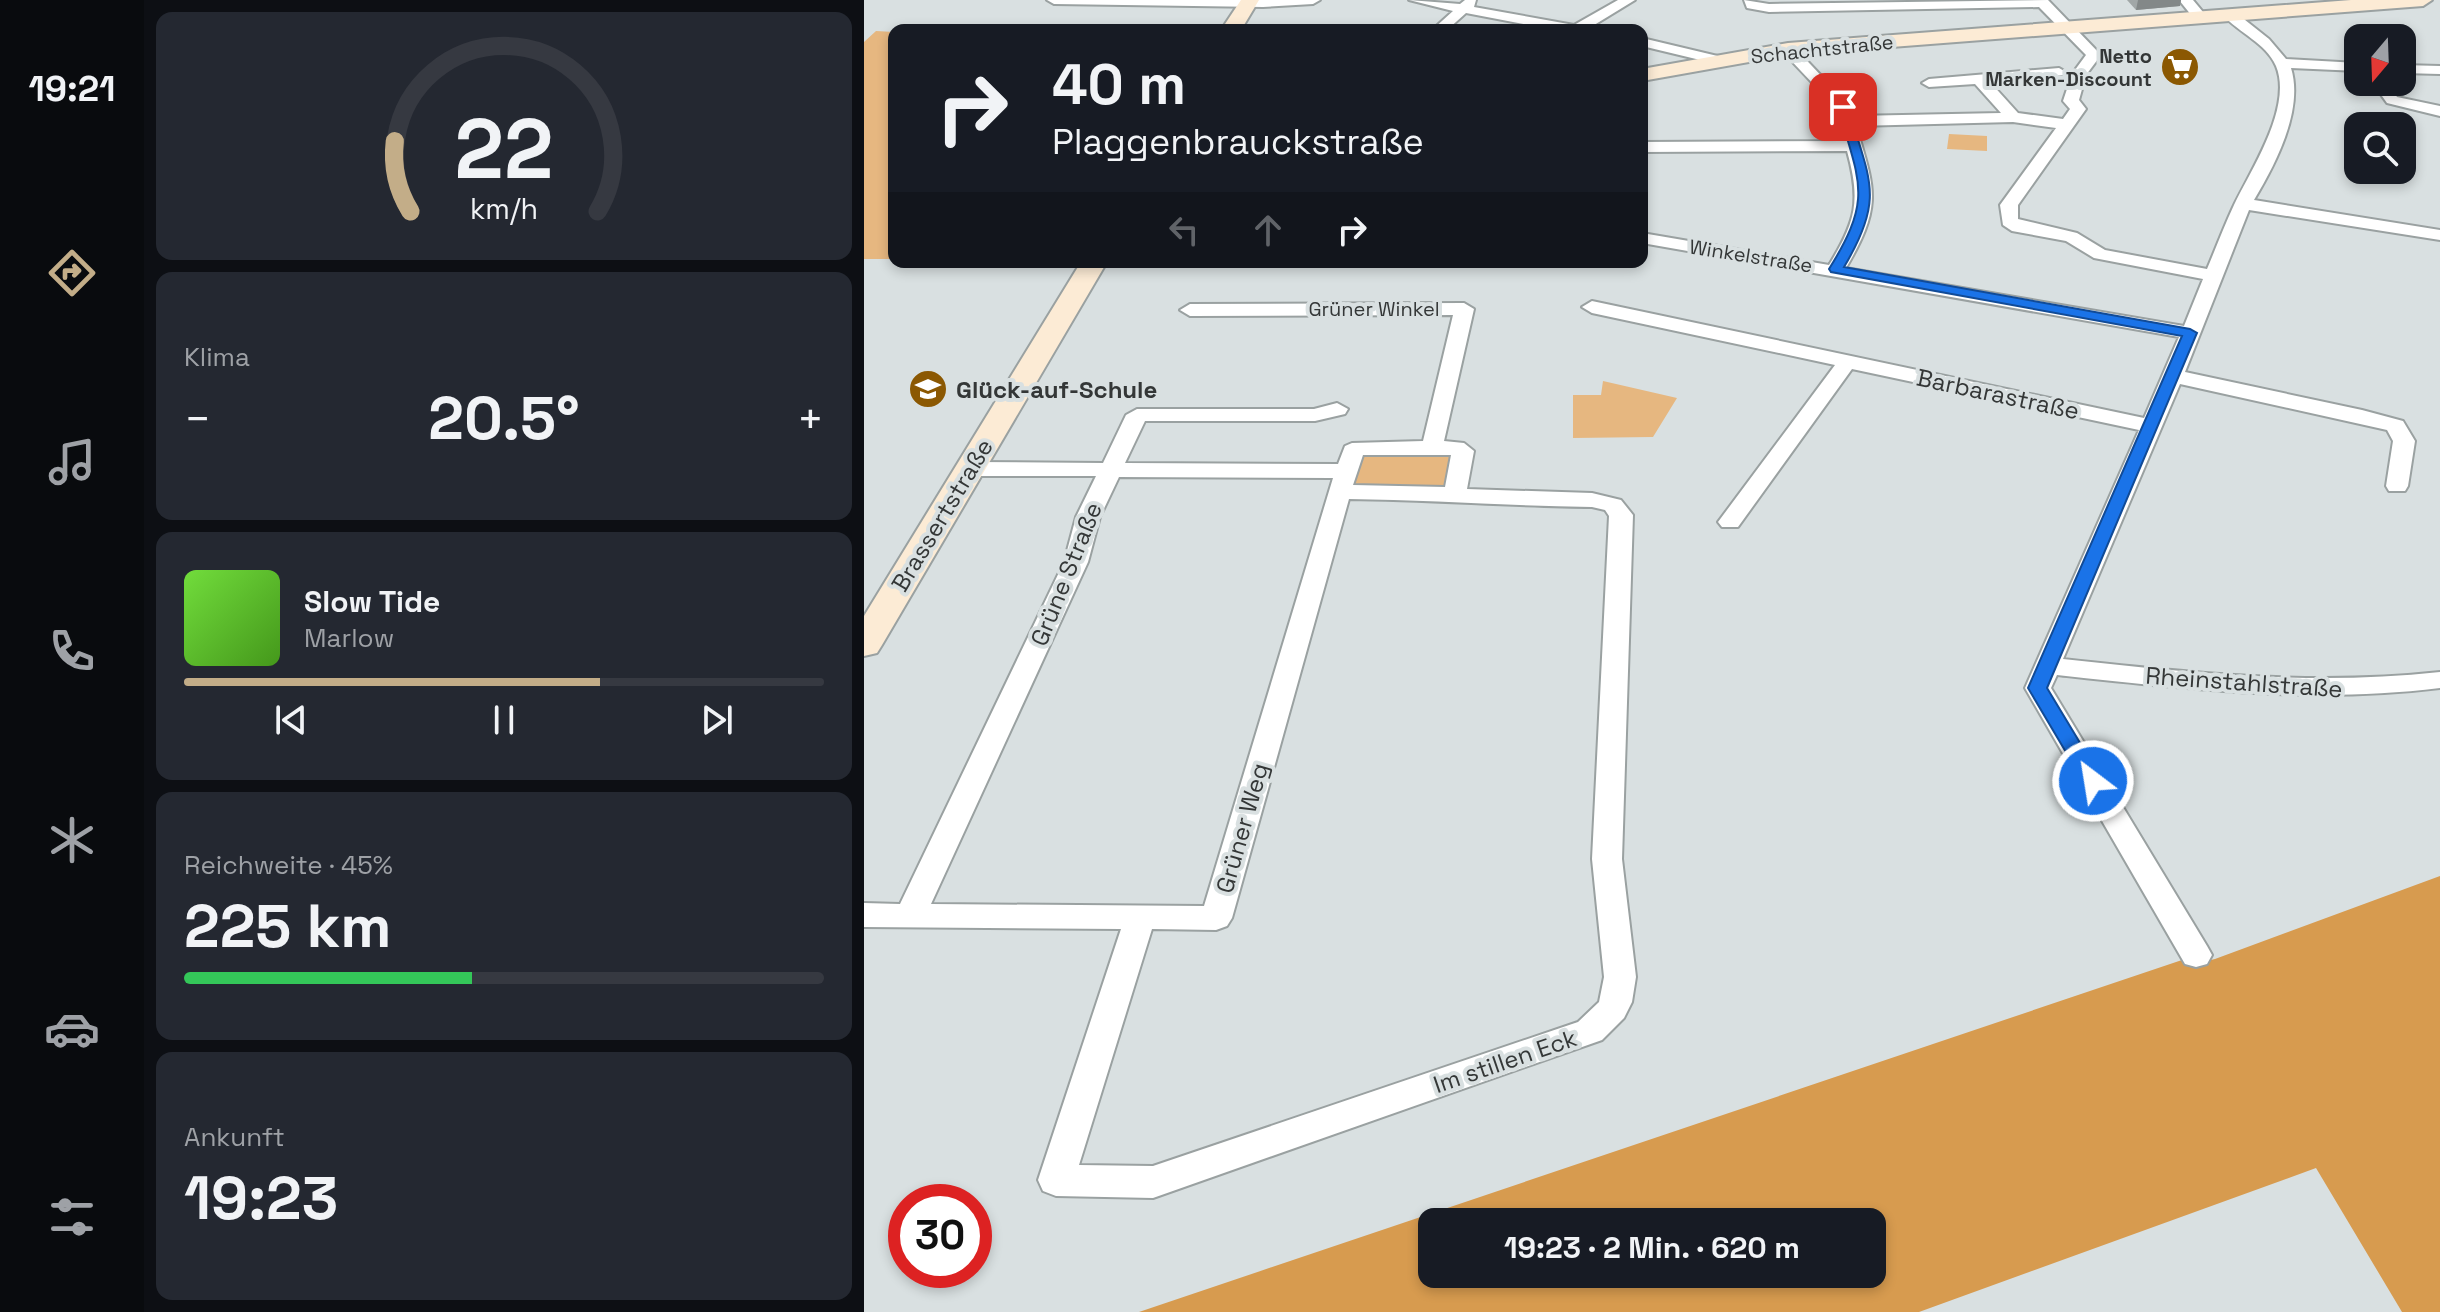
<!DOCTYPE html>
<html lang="de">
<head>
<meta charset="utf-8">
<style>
	:root { --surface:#171b24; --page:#242831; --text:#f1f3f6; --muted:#9ea1a6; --line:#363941; --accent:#c3ad88 }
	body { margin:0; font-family:"Space Grotesk",sans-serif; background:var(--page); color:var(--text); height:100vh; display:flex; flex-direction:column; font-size:30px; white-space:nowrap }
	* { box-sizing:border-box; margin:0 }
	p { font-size:26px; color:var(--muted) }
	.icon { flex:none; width:44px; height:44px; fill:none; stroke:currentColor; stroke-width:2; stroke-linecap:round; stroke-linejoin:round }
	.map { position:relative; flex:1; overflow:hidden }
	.panel { display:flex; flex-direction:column; gap:12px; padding:12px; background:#0d0f14; width:720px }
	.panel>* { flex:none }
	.banner { position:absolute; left:24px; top:24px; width:760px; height:244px; border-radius:16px; box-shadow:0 4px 12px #0003; background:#171b24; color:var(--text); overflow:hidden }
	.needle { width:52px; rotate:199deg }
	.tools { position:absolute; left:1480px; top:24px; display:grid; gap:16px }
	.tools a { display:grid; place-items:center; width:72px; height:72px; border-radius:16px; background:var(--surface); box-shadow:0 4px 12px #0003; font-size:40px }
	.speed { position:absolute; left:24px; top:1184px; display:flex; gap:16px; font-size:40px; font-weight:700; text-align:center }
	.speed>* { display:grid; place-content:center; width:104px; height:104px; border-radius:50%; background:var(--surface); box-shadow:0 4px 12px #0003; line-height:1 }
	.speed .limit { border:12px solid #d22; background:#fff; color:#111 }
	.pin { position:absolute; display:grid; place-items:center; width:68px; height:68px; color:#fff; margin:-34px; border-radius:16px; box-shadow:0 4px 12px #0006 }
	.me { position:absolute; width:88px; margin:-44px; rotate:329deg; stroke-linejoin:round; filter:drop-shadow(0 0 6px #0008) }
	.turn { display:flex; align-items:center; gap:28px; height:168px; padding:0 32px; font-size:36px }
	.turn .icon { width:104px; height:104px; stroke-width:2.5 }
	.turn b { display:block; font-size:56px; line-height:68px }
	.lanes { display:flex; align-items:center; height:76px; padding:0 32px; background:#0003; justify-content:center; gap:40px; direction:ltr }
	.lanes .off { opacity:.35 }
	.big { font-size:60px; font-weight:700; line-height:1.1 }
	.panel .tile { flex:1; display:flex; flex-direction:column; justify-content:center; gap:12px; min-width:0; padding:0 28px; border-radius:16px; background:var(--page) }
	.panel .dial { align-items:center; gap:0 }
	.dial svg { height:208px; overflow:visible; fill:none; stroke:var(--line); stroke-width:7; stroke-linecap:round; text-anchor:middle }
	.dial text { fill:var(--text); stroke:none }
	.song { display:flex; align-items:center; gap:24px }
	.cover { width:96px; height:96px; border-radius:12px; background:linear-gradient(135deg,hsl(100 70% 55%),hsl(100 70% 35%)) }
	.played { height:8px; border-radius:4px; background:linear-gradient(90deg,var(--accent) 65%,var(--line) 65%) }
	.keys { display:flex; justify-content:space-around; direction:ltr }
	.heat { display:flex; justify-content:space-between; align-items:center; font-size:44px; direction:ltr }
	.charge { height:12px; border-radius:6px; background:linear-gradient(90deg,#34c759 45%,var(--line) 0) }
	.trip { position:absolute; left:554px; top:1208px; width:468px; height:80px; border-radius:16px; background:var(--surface); box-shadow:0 4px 12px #0003; font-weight:700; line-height:80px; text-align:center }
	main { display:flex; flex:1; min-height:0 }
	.dock { display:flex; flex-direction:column; width:144px; justify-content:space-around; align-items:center; background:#090b0e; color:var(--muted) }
	.dock .icon { width:56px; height:56px }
	.dock .selected { color:var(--accent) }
	.dock b { font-size:36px; color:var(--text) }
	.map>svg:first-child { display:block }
</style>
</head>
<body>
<main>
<nav class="dock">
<b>19:21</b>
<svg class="icon selected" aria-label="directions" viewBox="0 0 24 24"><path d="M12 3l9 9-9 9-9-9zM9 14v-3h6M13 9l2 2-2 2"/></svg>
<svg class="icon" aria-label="music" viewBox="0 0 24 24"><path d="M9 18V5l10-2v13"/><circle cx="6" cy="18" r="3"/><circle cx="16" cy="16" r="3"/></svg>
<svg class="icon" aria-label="phone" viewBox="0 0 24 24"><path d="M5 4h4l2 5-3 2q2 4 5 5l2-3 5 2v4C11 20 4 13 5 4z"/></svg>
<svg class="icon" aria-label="climate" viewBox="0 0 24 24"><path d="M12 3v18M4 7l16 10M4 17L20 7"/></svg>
<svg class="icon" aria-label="car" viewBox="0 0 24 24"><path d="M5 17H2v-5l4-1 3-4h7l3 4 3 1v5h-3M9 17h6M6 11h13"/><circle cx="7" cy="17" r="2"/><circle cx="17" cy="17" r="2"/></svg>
<svg class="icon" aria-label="filters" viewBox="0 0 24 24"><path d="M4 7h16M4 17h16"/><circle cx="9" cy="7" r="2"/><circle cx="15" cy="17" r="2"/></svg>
</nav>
<section class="panel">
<div class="tile dial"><svg viewBox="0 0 100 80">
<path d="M14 69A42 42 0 1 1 86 69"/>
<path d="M14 69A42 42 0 0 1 8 42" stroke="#c3ad88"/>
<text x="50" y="56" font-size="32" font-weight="700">22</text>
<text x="50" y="72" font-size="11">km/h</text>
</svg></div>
<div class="tile"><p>Klima</p>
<div class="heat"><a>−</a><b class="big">20.5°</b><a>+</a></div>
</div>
<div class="tile">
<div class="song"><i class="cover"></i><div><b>Slow Tide</b><p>Marlow</p></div></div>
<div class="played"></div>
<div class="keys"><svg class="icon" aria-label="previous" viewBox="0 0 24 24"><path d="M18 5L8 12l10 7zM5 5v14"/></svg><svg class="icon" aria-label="pause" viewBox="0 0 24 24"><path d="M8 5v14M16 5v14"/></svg><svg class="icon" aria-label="next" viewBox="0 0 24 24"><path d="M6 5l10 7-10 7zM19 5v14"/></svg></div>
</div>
<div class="tile"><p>Reichweite · 45%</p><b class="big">225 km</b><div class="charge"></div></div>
<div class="tile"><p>Ankunft</p><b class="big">19:23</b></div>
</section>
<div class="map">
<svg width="1576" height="1312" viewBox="0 0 1576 1312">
	<rect width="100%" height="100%" fill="#d9e0e1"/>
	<path fill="#e6b780" d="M12,31L30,32V259H0V42Z
		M1085,134L1123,136V151L1083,149Z
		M739,381L813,398L789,437L709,438V395H737Z
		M592,454L588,487L492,489L485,485L494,455Z"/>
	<path fill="#d79b4f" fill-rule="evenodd" d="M1576,876V1312H1538L1452,1168L1055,1312H275L1318,960L1322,966L1351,959ZM568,1222H1008V1274H568Z"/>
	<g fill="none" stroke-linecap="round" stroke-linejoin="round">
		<g stroke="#9aa1a1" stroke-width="4">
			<path id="street" d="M183,0H456L449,4L399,7L190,4Z
				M545,0L596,4L601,0H612L610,7L710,25L754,0H771L722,30H691L602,13L583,30H568L589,11Z
				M880,0L905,4L1184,0L1237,55L1222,75L1215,100L1222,109L1154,205V219L1213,233L1241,250L1343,269C1352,248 1360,226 1370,205C1387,170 1429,107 1412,66C1402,43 1375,33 1359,15L1371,12L1405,39L1422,59L1494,63V71L1427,68C1440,110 1411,165 1390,200L1576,230V240L1385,210L1321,372L1498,410L1539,421L1551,441L1544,486L1541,491H1525L1522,486L1529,441L1523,430L1316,384L1199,659C1326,673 1449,686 1576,672V688C1447,704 1321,689 1193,675L1187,688L1343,946L1348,955L1343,964L1332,967L1321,964L1161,688L1275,430L988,369L874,527H858L854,522L971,365L728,313L718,307L728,301L1280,418L1315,337L778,243V233L965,265C992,221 997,201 983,151L778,152V142L981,141L972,108L919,52V46H929L984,104L989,116L1137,113L1111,84L1065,87L1058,83L1065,79L1195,68L1202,72L1200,75L1126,82L1154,113L1199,119L1206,109L1199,101L1208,74L1222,55L1175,7L905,12L883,8ZM1149,122L1192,128L1136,205L1139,225L1148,231L1202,241L1230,258L1339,279L1320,326L982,268C1019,205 1011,190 992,126Z
				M1315,0H1329L1344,18L1342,21H1332Z
				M778,38L862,58L864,61L857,65L778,46Z
				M1538,65L1576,66V74L1538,73Z
				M1508,82H1523L1533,97L1576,106V116L1523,103Z
				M600,303L610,309L580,441L600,443L610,451L603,489L728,493L757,500L769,515L758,859L772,977L768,1002L760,1018L738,1040L289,1198L192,1196L179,1191L174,1180L257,929L0,927V903L36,904L200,562L212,517L232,476H106L95,469L106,462L239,463L262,415L273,409H450L473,403L484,409L481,414L451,421H281L261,463L474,464L481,446L488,443L559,441L589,315L326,316L316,310L326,304ZM499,455H587L581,487L489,485ZM255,477L469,478L340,906L67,904L224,562L236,517ZM485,499C567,500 647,506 728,507L741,510L745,516L728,859L740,977L735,1002L714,1022L289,1166L215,1165L288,929L352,930L363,926L368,918Z"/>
		</g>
		<g stroke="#9aa1a1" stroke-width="4">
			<path id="secondary" d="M377,0H395L377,30H357Z
				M1487,0H1568L1559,6L924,55L778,81V69L924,43Z
				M217,262H243L18,645L13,653L0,656V616Z"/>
		</g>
		<use href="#street" fill="#fff" fill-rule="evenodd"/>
		<use href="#secondary" fill="#fcebd5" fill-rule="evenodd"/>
	</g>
	<path fill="#a1a7a7" d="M1263,0H1317L1316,6L1272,10Z"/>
	<path fill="#838888" d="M1274,0H1317L1316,6L1272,10Z"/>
	<path fill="#1a73e8" stroke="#114b97" stroke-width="2" d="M979,104L984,107C1005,180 1022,197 980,267L1326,329L1333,333L1183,688L1239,781L1236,786H1222L1164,688L1318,336L967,272L965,269C1010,197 995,183 974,107Z"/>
	<defs>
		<g id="supermarket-disc" transform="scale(2)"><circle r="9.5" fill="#8b5802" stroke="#d9e0e1"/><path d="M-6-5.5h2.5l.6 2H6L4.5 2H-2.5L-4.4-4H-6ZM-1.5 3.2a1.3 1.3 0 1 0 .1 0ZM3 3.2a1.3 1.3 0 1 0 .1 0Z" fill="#fff"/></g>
		<g id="school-disc" transform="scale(2)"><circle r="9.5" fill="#8b5802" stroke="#d9e0e1"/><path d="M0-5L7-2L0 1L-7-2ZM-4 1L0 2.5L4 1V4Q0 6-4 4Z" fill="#fff"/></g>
	</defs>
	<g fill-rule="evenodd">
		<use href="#supermarket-disc" x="1316" y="67"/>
		<use href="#school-disc" x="64" y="389"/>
	</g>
	<g text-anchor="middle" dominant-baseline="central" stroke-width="8" stroke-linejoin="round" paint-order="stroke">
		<g font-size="20" fill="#343737" stroke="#d9e0e1">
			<text transform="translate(958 49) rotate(-6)">Schachtstraße</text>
			<text transform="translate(887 256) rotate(9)">Winkelstraße</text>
			<text x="510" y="309">Grüner Winkel</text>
		</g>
		<g font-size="20" font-weight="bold" fill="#343737" stroke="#d9e0e1" text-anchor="end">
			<text x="1288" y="56">Netto<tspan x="1288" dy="23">Marken-Discount</tspan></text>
		</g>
		<g font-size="24" font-weight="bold" fill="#343737" stroke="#d9e0e1" text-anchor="start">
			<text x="92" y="389">Glück-auf-Schule</text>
		</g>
		<g font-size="24" fill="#343737" stroke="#d9e0e1">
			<text transform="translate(1134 394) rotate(12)">Barbarastraße</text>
			<text transform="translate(78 515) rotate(-59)">Brassertstraße</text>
			<text transform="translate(202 574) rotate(-68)">Grüne Straße</text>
			<text transform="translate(1380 682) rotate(4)">Rheinstahlstraße</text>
			<text transform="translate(378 828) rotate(-74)">Grüner Weg</text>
			<text transform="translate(641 1061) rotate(-19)">Im stillen Eck</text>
		</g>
	</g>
</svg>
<div class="tools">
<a><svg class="needle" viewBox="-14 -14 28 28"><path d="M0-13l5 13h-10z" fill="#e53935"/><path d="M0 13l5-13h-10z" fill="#9ea1a6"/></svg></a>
<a><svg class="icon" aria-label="search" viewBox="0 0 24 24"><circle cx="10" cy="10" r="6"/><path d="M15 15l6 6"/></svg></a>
</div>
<div class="speed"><div class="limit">30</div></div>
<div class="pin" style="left:979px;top:107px;background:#d93025"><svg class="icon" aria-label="arrive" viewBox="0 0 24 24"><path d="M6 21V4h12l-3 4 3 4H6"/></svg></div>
<svg class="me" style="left:1229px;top:781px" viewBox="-20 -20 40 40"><circle r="17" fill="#1a73e8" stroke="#fff" stroke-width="3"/><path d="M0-11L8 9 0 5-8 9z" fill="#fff"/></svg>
<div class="trip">19:23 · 2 Min. · 620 m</div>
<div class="banner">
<div class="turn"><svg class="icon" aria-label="right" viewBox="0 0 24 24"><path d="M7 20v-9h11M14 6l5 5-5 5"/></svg><div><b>40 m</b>Plaggenbrauckstraße</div></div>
<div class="lanes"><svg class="icon off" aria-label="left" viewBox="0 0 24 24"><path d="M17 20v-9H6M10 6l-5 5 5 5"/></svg><svg class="icon off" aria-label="ahead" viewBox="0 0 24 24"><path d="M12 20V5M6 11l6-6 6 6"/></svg><svg class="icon" aria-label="right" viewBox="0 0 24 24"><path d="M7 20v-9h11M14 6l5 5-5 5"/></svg></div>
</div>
</div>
</main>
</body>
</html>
